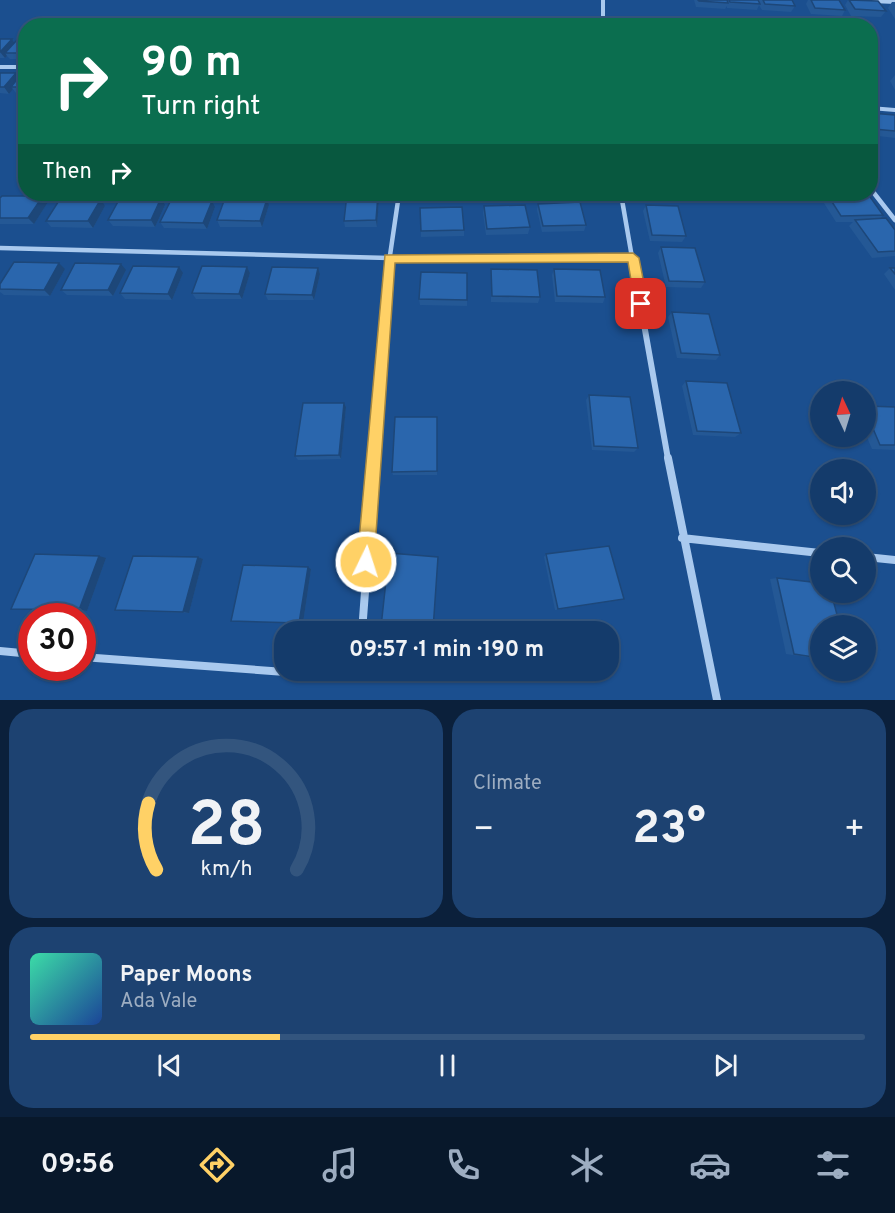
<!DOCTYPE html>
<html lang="en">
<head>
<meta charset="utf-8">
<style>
	:root { --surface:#143b6b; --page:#1d4271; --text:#f1f3f6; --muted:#9dadc1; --line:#33557e; --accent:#ffd166 }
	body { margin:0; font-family:Overpass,sans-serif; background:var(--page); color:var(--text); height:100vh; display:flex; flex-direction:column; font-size:22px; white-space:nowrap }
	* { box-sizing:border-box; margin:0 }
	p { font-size:20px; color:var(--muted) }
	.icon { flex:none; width:33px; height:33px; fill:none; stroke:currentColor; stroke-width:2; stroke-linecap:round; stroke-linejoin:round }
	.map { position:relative; height:700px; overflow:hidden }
	.panel { display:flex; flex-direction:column; gap:9px; padding:9px; background:#0b203b; flex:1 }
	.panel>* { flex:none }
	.hud { position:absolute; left:18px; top:18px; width:860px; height:183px; border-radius:24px; box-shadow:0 2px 4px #0004,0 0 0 2px var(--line); background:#0b6e4f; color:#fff; overflow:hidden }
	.needle { width:39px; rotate:356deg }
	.fabs { position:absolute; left:810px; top:381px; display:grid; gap:12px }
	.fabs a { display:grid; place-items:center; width:66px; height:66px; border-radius:50%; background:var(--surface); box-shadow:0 2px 4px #0004,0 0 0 2px var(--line); font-size:30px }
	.speed { position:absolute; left:18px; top:603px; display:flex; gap:12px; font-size:30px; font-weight:700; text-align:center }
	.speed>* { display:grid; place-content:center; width:78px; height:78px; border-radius:50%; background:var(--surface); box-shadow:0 2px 4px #0004,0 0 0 2px var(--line); line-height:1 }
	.speed .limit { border:9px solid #d22; background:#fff; color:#111 }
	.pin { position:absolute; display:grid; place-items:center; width:51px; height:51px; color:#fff; margin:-26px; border-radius:12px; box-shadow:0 3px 9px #0006 }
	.me { position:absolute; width:66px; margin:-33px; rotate:4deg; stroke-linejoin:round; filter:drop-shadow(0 0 4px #0008) }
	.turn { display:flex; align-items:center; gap:21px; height:126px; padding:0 24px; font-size:27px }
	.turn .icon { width:78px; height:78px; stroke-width:2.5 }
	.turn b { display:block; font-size:42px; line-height:51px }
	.then { display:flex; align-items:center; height:57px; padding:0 24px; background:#0003; gap:12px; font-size:22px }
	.big { font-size:45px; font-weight:700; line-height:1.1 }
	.panel .card { flex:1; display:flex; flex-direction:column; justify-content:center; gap:9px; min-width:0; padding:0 21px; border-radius:24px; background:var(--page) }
	.panel .dial { align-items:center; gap:0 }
	.dial svg { height:156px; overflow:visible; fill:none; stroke:var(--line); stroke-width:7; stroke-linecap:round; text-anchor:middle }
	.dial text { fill:var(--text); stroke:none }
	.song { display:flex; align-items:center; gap:18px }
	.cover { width:72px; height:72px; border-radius:9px; background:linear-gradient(135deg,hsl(160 70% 55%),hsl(220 70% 35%)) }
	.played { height:6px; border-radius:3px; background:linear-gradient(90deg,var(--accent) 30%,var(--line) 30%) }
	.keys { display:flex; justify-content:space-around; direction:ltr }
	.heat { display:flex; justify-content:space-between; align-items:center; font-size:33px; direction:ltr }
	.panel .tiles { flex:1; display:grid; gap:9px; grid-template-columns:1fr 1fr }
	.card:last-child { grid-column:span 2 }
	.trip { position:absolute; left:274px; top:621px; width:345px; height:60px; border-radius:24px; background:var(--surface); box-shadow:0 2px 4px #0004,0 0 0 2px var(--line); font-weight:700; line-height:60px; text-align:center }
	.dock { display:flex; height:96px; justify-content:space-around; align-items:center; background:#08182b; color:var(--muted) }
	.dock .icon { width:42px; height:42px }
	.dock .on { color:var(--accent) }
	.dock b { font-size:27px; color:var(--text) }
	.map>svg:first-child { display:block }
</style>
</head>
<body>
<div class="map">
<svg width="895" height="700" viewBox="0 0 895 700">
	<rect width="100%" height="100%" fill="#1b4f8f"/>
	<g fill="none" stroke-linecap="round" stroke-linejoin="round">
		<path stroke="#a9c9ee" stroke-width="4" d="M603,0V26
			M872,1L895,2
			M0,67H26
			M870,108L895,110"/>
		<path stroke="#a9c9ee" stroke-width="4.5" d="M870,188L895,220
			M621,194L634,269
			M0,248L389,258H633
			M388,269L399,194"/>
		<path stroke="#a9c9ee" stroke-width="6" d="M634,268L668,459
			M374,459L388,268"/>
		<path stroke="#a9c9ee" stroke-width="8" d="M668,458L717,700
			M682,538L820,553
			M866,557L895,560
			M362,632L375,458
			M0,651L32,654
			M82,657L340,676L346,670"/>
	</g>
	<path fill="#245895" d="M694,0H792L795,6L791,12L762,10L759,5L757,10L727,8V6L725,9L696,7Z
		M808,0H839L845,10L842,16L811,14L806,4Z
		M848,0H862L886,11L881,17L851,16L845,5Z
		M892,2H895V19L888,8Z
		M0,39H12L14,43L26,40V59H10L7,56L5,58H0Z
		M26,72V93H16L13,89L9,94L0,93V73H16L19,77Z
		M895,75V90L890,81Z
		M870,113L895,115V138L870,135Z
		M818,194H868L883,215L880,219L895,230V256L872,258L849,226L853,222H836L822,200L825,197H820Z
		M43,196L48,202L34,224H0V198Z
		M379,198L377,227H345L344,221Z
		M101,199L105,206L93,228L51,227L46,221Z
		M267,199L269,205L262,227H220L217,220Z
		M538,204L586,225L584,231L542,232L537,210Z
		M165,205L155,227L113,226L108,220Z
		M646,205L686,236L682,242L650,241L643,211Z
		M484,206L530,227L528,234L486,235L483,213Z
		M215,207L207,229L164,228L160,222Z
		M464,230V236L421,237V231Z
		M661,247L705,282L701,288L666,287L658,253Z
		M247,267L250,273L242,299H196L192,293Z
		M318,268L320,274L314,300H268L265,294Z
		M890,268H895V290L884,274Z
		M65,269L50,296L4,295L0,292V284Z
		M491,269L540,297L538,303L491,302Z
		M554,269L605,297L603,303L555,302L552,275Z
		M126,270L113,296L67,295L61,290Z
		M183,273L172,300L125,299L120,293Z
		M467,273V306L420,305L419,299Z
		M672,312L720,355L716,360L677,358L668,317Z
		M686,381L741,433L735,437L693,435L682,386Z
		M589,395L638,448L634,452L592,450L586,400Z
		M344,403L346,407L341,459L298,460L295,456Z
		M866,406L895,407V450L872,449L866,435Z
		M437,417V475H393L392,472Z
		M546,554L624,599L555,610L544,557Z
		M198,557L203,559L189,613L122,611L115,610Z
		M106,558L87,611L21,610L11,609Z
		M308,567L311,569L303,623L231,621Z
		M777,578L820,626V659L786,654L770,579Z"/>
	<path fill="#1d4779" d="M12,39L16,46L5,53L7,56L5,58L0,52Z
		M16,73L21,79L11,87L13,89L9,94L4,87Z
		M378,194L379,198L377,227L376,220Z
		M43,196L48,202L34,224L28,218Z
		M161,198L165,205L155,227L151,220Z
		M101,199L105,206L93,228L88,221Z
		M267,199L269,205L262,227L260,221Z
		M212,201L215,207L207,229L203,223Z
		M59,263L65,269L50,296L44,290Z
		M121,264L126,270L113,296L108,290Z
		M179,267L183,273L172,300L168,294Z
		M247,267L250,273L242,299L239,294Z
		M318,268L320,274L314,300L312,295Z
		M344,403L346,407L341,459L339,455Z
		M99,556L106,558L87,611L79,610Z
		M198,557L203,559L189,613L183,612Z
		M308,567L311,569L303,623H299Z"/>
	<path fill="#2a66ad" stroke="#1d4779" stroke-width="1.5" d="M698,0H727L728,3L699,1Z
		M729,0H758L760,4L730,2Z
		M763,0H792L795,6L765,4Z
		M811,0H839L845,10L815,8Z
		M849,0L878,1L886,11L855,9Z
		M0,39H12L0,52Z
		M17,40H26V53H5Z
		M23,72H26V87H11Z
		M0,73H16L4,87H0Z
		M870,113L895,115V131L874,129L870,120Z
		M347,194H378L376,220L344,221Z
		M827,194H868L883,215L841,216Z
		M2,196H43L28,218H0V198Z
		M120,198H161L151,220H108Z
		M225,198L267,199L260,221L217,220Z
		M60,199H101L88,221H46Z
		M171,200L212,201L203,223L160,222Z
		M580,202L586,225L543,226L538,204Z
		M525,205L530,227L487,229L484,206Z
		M646,205L678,206L686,236L652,235Z
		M462,207L464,230L421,231L420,208Z
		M886,218L895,230V251L878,252L855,220Z
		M661,247L695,248L705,282L669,281Z
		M14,262L59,263L44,290L0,289V284Z
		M75,263L121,264L108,290H61Z
		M133,266L179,267L168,294L120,293Z
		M202,266L247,267L239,294L192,293Z
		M272,267L318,268L312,295L265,294Z
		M890,268H895V274Z
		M491,269L537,270L540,297L492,296Z
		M554,269L600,270L605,297L557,296Z
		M421,272L467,273V300L419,299Z
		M672,312L709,314L720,355L681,353Z
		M686,381L727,383L741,433L697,431Z
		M589,395L630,397L638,448L594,446Z
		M303,403H344L339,455L295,456Z
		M866,406L895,407V445H880L866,412Z
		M395,417H437V471L392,472Z
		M609,546L624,599L558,609L546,554Z
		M389,553L438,557L433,630L381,627Z
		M35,554L99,556L79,610L11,609Z
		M133,556L198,557L183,612L115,610Z
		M243,565L308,567L299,623L231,621Z
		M777,578L820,583V592H831L840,626H820V658L794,654Z"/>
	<path fill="#ffd166" stroke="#a68842" stroke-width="1.5" d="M633,253L639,258L648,304L641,310L635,304L628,262L395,263L374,562L372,568L366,570L360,568L357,562L385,255Z"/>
</svg>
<div class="fabs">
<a><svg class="needle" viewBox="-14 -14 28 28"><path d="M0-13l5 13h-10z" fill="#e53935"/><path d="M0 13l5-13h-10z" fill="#9dadc1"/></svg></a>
<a><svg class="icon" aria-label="sound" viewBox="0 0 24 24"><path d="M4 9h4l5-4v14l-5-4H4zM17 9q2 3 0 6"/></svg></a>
<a><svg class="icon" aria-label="search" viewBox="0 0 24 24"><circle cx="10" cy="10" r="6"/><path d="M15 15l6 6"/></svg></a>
<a><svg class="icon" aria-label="layers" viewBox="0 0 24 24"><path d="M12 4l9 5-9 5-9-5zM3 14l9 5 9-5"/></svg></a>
</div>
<div class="speed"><div class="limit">30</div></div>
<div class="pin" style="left:641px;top:304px;background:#d93025"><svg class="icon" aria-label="arrive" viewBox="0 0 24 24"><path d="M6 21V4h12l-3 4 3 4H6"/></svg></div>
<svg class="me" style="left:366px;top:562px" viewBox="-20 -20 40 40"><circle r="17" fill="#ffd166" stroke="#fff" stroke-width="3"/><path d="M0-11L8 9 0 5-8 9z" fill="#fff"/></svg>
<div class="trip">09:57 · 1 min · 190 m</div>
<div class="hud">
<div class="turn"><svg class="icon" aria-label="right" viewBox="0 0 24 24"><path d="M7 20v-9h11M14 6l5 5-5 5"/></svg><div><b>90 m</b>Turn right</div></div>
<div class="then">Then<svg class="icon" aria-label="right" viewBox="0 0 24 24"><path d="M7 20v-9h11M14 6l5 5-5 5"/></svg></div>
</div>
</div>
<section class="panel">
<div class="tiles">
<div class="card dial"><svg viewBox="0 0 100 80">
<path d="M14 69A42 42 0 1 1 86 69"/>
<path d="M14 69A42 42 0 0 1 10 35" stroke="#ffd166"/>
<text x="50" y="56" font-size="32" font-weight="700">28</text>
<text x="50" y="72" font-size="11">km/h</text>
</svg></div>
<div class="card"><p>Climate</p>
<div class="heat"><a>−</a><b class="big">23°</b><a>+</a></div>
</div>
<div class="card">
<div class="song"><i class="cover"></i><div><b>Paper Moons</b><p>Ada Vale</p></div></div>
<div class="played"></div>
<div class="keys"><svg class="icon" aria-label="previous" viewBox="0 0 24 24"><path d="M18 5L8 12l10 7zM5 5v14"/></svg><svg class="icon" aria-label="pause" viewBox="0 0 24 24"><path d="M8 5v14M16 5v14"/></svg><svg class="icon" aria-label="next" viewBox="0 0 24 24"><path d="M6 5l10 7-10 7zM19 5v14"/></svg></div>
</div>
</div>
</section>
<nav class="dock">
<b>09:56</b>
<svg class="icon on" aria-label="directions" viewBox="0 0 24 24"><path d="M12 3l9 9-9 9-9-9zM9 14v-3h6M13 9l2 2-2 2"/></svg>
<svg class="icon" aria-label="music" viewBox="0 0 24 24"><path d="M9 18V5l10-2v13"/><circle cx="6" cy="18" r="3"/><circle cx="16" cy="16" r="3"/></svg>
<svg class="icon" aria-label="phone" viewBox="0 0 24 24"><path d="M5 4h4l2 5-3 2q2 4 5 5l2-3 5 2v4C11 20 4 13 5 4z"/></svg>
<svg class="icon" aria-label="climate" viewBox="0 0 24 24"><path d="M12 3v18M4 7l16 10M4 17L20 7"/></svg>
<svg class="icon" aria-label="car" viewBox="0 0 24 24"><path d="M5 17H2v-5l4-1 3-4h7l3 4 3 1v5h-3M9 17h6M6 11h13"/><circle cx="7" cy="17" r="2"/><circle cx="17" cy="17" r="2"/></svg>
<svg class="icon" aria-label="filters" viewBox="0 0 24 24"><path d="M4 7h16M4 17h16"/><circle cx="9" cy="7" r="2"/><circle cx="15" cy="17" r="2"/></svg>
</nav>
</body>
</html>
